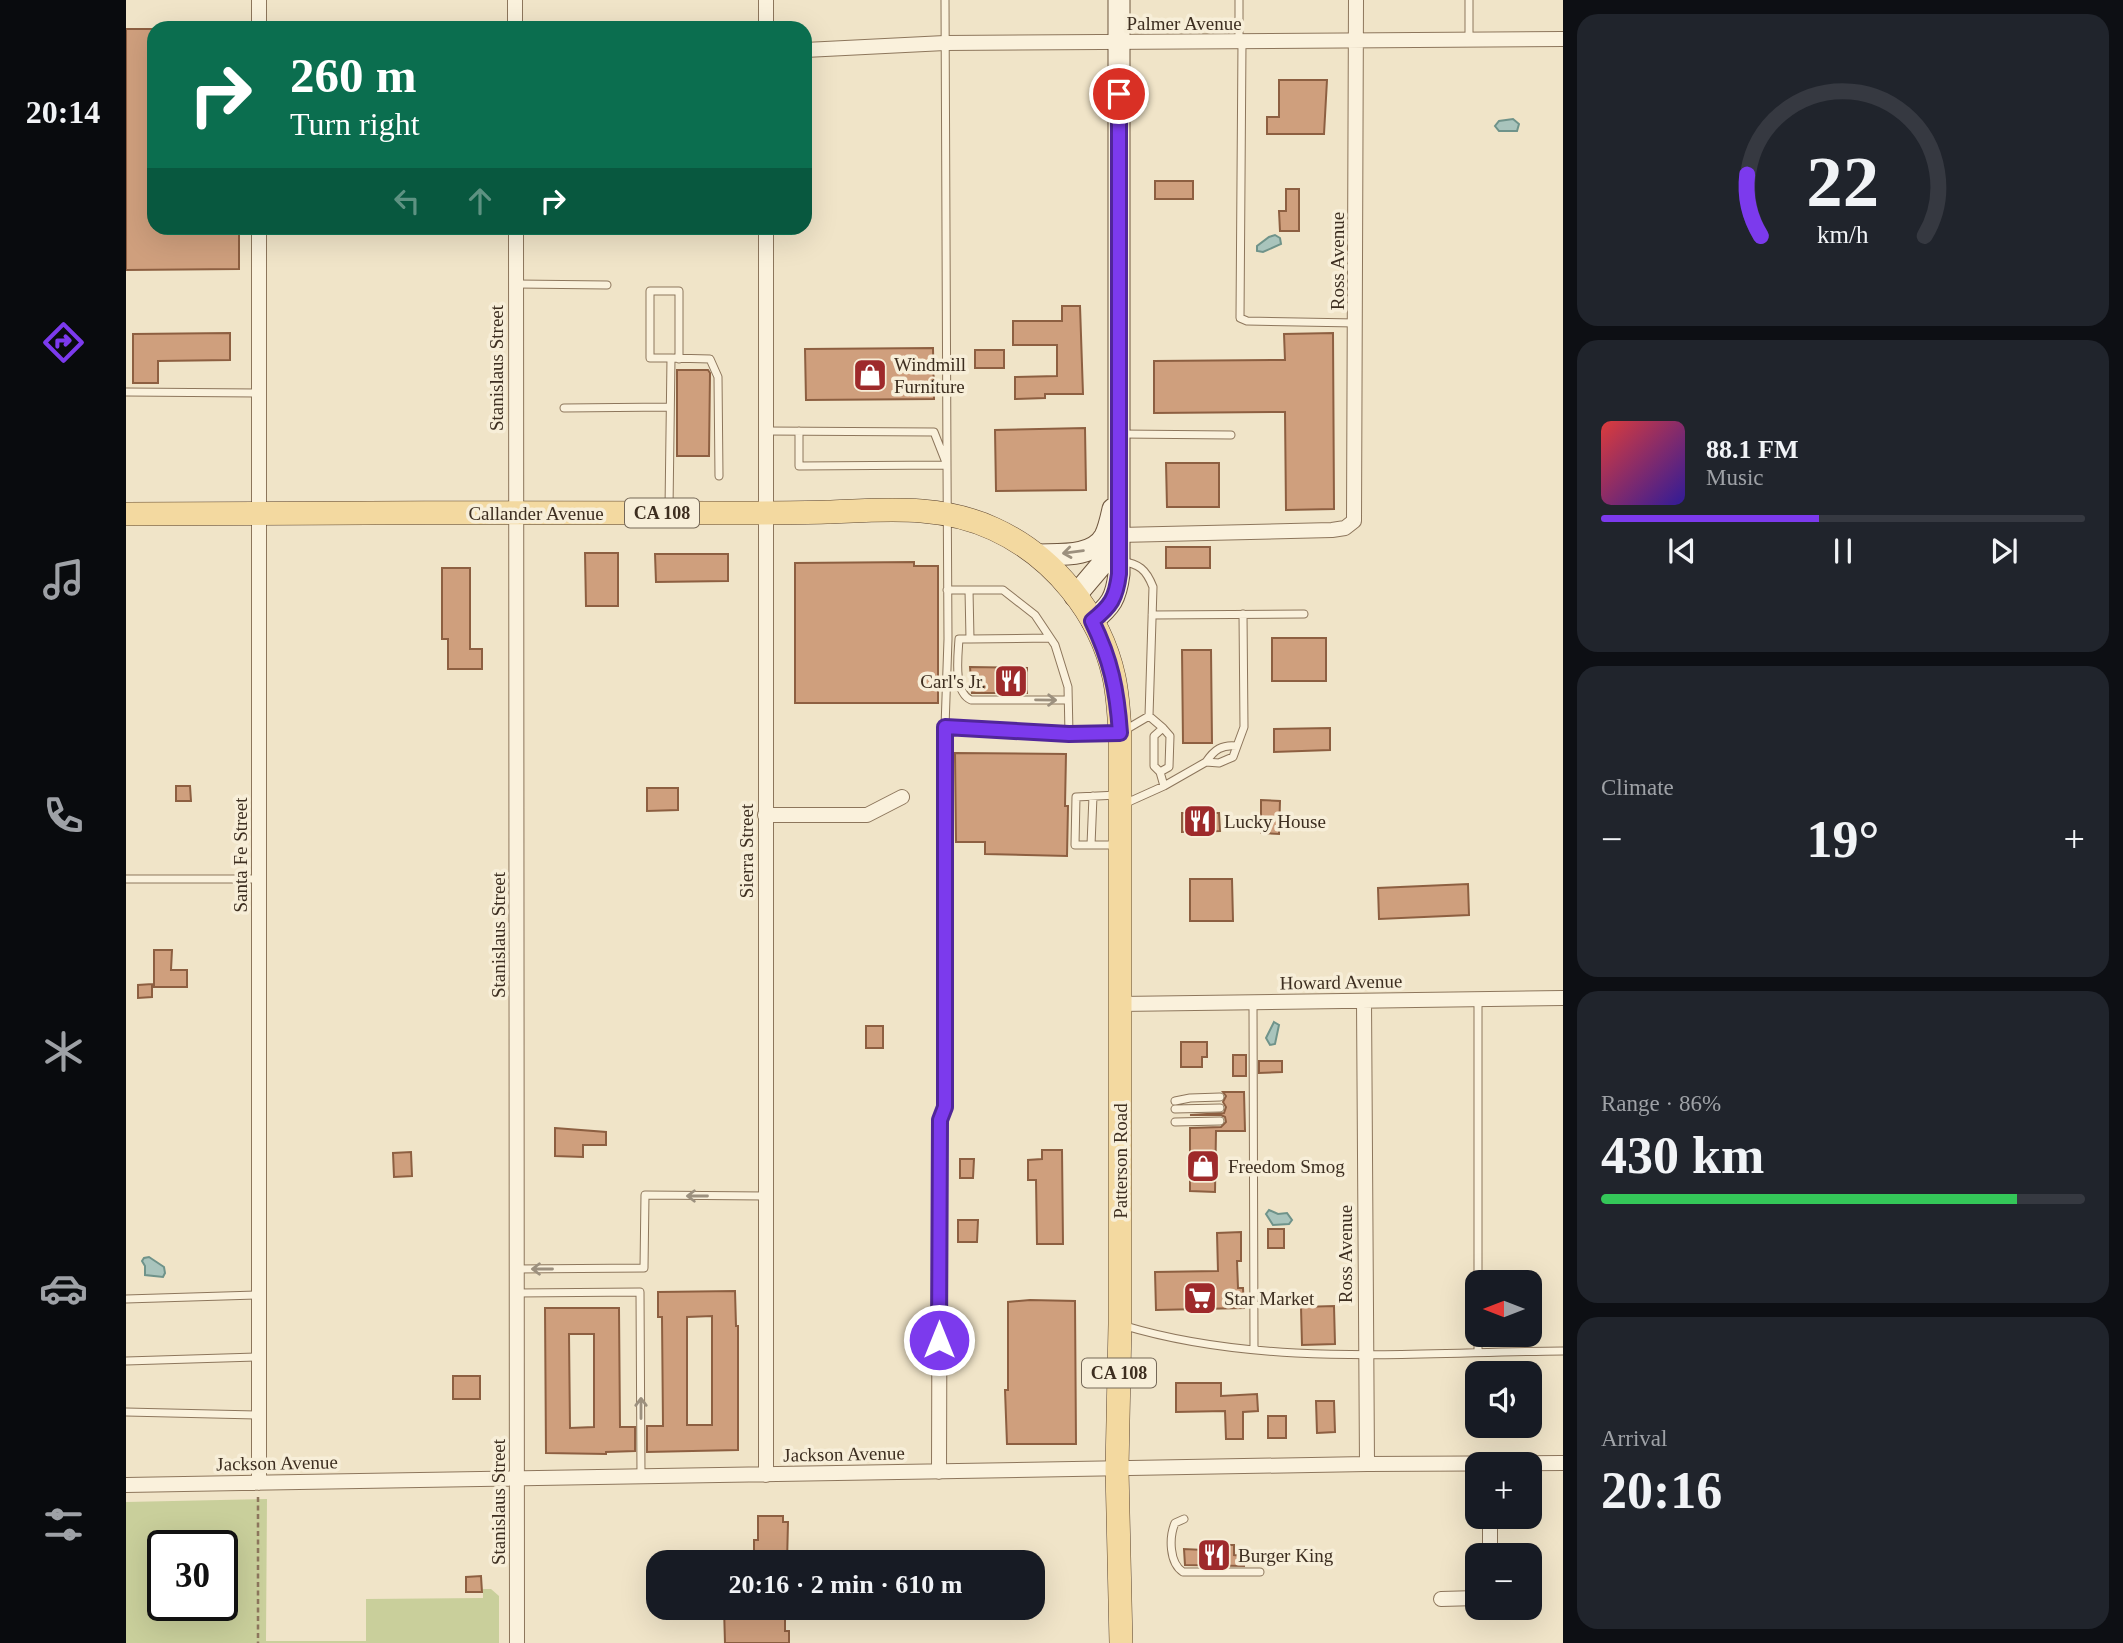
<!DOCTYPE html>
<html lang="en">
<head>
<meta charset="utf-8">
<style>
	:root { --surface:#171b24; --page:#20242c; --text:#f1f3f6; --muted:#9ea1a6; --line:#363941; --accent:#7c3aed }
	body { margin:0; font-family:"Times New Roman",serif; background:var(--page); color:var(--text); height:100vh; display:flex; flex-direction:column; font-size:26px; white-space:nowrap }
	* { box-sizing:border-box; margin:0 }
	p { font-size:23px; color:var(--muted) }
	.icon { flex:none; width:38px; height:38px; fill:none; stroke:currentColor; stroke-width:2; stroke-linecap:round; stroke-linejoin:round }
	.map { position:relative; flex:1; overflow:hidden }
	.sheet { display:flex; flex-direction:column; gap:14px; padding:14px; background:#0d0f14; width:560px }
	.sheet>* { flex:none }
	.hud { position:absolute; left:21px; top:21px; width:665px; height:214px; border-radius:21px; box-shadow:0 7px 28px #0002; background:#0b6e4f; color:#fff; overflow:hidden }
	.needle { width:46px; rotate:270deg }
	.fabs { position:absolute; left:1339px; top:1270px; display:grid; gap:14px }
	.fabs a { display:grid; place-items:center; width:77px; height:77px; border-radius:14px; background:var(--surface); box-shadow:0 7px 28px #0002; font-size:35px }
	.speed { position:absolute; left:21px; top:1530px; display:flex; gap:14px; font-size:35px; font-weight:700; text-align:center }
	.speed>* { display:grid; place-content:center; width:91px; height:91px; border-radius:50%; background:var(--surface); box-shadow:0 7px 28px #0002; line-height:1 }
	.speed .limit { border:4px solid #111; border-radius:10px; background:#fff; color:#111 }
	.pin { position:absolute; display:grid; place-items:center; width:60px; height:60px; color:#fff; margin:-30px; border:4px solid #fff; border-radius:50%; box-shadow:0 2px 7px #0007 }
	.me { position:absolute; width:77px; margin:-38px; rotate:0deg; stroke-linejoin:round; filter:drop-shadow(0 0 5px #0008) }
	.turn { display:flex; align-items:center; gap:24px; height:147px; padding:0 28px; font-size:32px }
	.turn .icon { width:91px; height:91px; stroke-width:2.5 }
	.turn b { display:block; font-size:49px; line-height:60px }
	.lanes { display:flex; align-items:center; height:66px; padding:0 28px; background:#0003; justify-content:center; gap:35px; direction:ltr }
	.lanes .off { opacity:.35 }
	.big { font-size:52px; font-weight:700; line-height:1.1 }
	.sheet .card { flex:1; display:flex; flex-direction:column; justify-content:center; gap:10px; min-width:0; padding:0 24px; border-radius:21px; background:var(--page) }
	.sheet .dial { align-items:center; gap:0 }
	.dial svg { height:182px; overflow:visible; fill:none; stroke:var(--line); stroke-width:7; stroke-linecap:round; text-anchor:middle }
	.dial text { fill:var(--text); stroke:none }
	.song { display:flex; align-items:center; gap:21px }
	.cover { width:84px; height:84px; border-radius:10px; background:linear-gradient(135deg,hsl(0 70% 55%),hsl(250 70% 35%)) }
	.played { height:7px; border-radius:4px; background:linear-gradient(90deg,var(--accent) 45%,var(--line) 45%) }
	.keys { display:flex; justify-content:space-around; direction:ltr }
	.heat { display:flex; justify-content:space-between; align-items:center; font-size:38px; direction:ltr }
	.charge { height:10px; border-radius:5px; background:linear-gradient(90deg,#34c759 86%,var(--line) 0) }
	.trip { position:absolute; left:520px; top:1550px; width:399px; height:70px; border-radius:21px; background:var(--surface); box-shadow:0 7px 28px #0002; font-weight:700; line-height:70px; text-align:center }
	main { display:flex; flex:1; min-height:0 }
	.tabs { display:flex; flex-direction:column; width:126px; justify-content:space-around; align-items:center; background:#090b0e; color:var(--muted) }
	.tabs .icon { width:49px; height:49px }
	.tabs .selected { color:var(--accent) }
	.tabs b { font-size:32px; color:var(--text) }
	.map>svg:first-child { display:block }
</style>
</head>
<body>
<main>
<nav class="tabs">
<b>20:14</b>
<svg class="icon selected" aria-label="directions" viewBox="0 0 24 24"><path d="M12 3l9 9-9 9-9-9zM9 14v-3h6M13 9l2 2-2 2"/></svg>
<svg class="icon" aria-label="music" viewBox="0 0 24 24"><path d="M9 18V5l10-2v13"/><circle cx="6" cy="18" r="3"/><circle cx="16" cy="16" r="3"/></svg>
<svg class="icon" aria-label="phone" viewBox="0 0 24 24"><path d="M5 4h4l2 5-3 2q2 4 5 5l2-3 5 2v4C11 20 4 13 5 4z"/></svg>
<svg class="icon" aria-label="climate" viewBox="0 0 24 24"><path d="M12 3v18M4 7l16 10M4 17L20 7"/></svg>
<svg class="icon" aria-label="car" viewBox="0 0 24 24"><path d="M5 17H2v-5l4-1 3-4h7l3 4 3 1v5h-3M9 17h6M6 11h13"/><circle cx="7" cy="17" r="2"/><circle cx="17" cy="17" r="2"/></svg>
<svg class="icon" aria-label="filters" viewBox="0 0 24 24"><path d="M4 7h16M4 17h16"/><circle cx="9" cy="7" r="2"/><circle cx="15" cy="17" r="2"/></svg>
</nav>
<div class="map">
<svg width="1437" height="1643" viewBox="0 0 1437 1643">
	<rect width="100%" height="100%" fill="#f0e4c8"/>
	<path fill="#c9cf9b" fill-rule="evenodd" d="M141,1499L140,1641H240V1599L357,1598V1589H365L373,1596V1643H0V1502ZM37,1545H96V1605H37Z"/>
	<path fill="#a9c4bc" stroke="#6f938a" stroke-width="2" d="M1387,119L1393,124L1391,131H1373L1369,126L1373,121Z
		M1149,235L1154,238L1155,244L1137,252L1131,251V246L1143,237Z
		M1148,1022L1153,1025L1149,1044L1144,1045L1140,1038Z
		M1143,1210L1152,1214L1161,1213L1166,1220L1163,1224L1147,1225L1140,1214Z
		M23,1257L38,1267L39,1273L37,1277L19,1275V1266L16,1261L18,1258Z"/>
	<path fill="#cf9f7d" stroke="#8d5f41" stroke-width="2" fill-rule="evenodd" d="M0,29H28V228H113V269L0,270Z
		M1153,80H1201L1198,134H1141V117H1153Z
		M1029,181H1067V199H1029Z
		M1160,189H1173V231H1154L1153,211H1160Z
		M936,306H954L957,394H919V398L889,399V377L931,376V345H887V321H936Z
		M104,333V360L32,361V383H7V334Z
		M1207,333L1208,509L1160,510L1159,412L1028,413V361L1159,360L1158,334Z
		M807,348L808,399L680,400L679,349Z
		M849,350H878V368H849Z
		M551,370H582L584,373L583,456H551Z
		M959,428L960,490L870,491L869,430Z
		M1040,463H1093V507H1041Z
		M1040,547H1084V568H1040Z
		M459,553H492V606H460Z
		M529,554H602V581L530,582Z
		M788,562V566H812V703H669V563Z
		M316,568H344V649H356V669H322V639H316Z
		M1146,638H1200V681H1146Z
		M1056,650H1085L1086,743H1057Z
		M844,667L901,668V693H846Z
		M1204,728V750L1148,752V729Z
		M829,753L940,754L939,806H942L941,856L859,854V842H830Z
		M50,786H64L65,801H50Z
		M521,788H552V810L521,811Z
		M1135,800L1154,801L1153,834L1135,833Z
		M1056,813H1093L1094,831L1056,832Z
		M1064,879H1106L1107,921H1064Z
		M1342,884L1343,915L1253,919L1252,888Z
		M28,950H46L45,970H61V987H28Z
		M26,984V997L12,998V985Z
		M740,1026H757V1048H740Z
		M1055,1042H1081V1057H1076V1067H1055Z
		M1107,1055H1120V1076H1107Z
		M1133,1061H1156V1072L1133,1073Z
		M1097,1092H1118L1119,1131H1090L1089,1192L1064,1191V1128L1095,1127L1100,1122L1099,1117L1095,1115H1064L1098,1113L1100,1107L1097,1102L1100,1096Z
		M429,1128L480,1132V1145H457V1157L429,1156Z
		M916,1150H936L937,1244H911L910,1180H902V1160L916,1159Z
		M285,1152L286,1176L268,1177L267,1153Z
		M834,1159H848L847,1178H834Z
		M832,1220H852L851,1242H832Z
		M1142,1229H1158V1248H1142Z
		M1115,1232V1261H1111L1112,1288H1117L1118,1308L1030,1310L1029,1272L1092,1271L1091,1233Z
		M609,1291L610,1326H612V1450L521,1452V1426H537L536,1317H532V1292ZM586,1316V1425H561V1317Z
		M904,1300L949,1301L950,1444H881L879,1390H882V1302Z
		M1208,1306L1209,1344L1176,1345L1175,1307Z
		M419,1308H493L494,1427H509V1451L480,1452V1454L420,1453ZM443,1334H468V1427L444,1428Z
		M327,1376H354V1399H327Z
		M1050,1383H1095V1396L1131,1394L1132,1411L1117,1412V1439H1100L1099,1411L1050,1412Z
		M1190,1401H1208L1209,1432L1191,1433Z
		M1142,1416H1160V1438H1142Z
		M632,1516H657V1522H662L661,1563H628V1540H632Z
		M1079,1540L1093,1541V1545H1108V1555L1118,1556V1566L1059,1565L1058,1549L1078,1550Z
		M355,1576L356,1592H340V1577Z
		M598,1608H659V1631H663V1643H599Z"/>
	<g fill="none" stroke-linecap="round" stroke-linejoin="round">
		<g stroke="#8d765c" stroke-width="9">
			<path id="lane" d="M1343,40V0
				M1113,41V0
				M1116,42L1114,318L1121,321L1230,323
				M391,284L481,285
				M545,358H524V291H553V359
				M0,392L133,393
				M438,408L544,407
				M640,431L808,432L821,465L822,639L819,727L943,734L994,733L1023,716L1027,587C1020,569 1013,564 995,561
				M673,431V466L821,465L819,0
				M994,434L1105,435
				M543,508L545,358L584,359L592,377L593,476
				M821,590H877L909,615L929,645L942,687L943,734
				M843,590L844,639H833C832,656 827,692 845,700H942
				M1026,615L1178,614
				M844,639L924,638
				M1023,716L1037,728
				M1111,746L1118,727L1117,614
				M1034,772L1043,767L1044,736L1037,728L1028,736V766L1034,772L1038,786
				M998,804L1038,786L1080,762L1093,763L1107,757L1111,746C1096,744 1088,750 1080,762
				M965,845L967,796
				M989,845H949L950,797L992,795
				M0,879H132
				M1352,999V1283
				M1127,1003L1128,1349
				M1049,1101L1064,1098L1094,1097
				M1049,1109L1094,1108
				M1049,1122L1094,1121
				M391,1269L518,1268L519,1195L639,1196
				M391,1293L514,1292L515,1476
				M0,1299L133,1295
				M996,1325C1137,1368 1291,1352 1437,1351
				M1352,1335V1351
				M0,1361L133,1357
				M0,1412L133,1415
				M1058,1519L1049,1523C1043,1537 1043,1563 1057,1572H1134"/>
		</g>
		<g stroke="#8d765c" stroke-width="16">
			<path id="street" d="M133,0V28
				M389,0V28
				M640,0V28
				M679,50L819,43L1437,39
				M133,228V1483
				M390,228L391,1643
				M640,228V1475
				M993,535L1206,530L1219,528L1228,521L1230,0
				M639,815H741L776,797
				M1238,1001L1241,1464
				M993,1004L1437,998
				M813,1472L814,1120L819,1107V727
				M0,1485L1241,1464L1437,1463
				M1364,1556V1517
				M1315,1599L1351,1598"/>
		</g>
		<g stroke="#6f573f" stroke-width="23">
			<path id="secondary" d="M911,555C932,554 967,558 979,536C983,528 985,518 987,509
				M949,596L977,563L992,537
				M966,621C985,606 990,598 993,574V0"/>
		</g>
		<g stroke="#5b4430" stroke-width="24">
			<path id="primary" d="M0,514C200,512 399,513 599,513C633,513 667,513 701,512C758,510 815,504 868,529C927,556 974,613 988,677C992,696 993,715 994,733V1324L991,1469L995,1643"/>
		</g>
		<path stroke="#8d765c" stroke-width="2.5" stroke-dasharray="5 3.5" stroke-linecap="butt" d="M132,1497V1643"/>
		<use href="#lane" stroke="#faf1dc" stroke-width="7"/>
		<use href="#street" stroke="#faf1dc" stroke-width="14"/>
		<use href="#secondary" stroke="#faf1dc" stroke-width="21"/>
		<use href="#primary" stroke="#f3d9a0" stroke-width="23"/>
	</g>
	<defs><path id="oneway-shaft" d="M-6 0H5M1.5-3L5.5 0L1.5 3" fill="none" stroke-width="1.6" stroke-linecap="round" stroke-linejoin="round" transform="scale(1.75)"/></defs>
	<g stroke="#9c907e">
		<use href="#oneway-shaft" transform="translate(947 552) rotate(173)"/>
		<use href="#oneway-shaft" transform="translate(920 700) rotate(1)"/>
		<use href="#oneway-shaft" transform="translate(571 1196) rotate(-180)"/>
		<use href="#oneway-shaft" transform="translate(416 1269) rotate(180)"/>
		<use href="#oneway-shaft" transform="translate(515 1408) rotate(-90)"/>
	</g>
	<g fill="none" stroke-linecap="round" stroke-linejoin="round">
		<g stroke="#51269a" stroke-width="18">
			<path id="route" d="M813,1340L814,1120L819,1107V727L943,734L994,733C991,690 985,660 966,621C985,606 990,598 993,574V94"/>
		</g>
		<use href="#route" stroke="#7c3aed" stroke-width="12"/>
	</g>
	<defs>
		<g id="shop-square" transform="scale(1.75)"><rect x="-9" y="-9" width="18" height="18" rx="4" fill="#9e2a2b" stroke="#f7eed8"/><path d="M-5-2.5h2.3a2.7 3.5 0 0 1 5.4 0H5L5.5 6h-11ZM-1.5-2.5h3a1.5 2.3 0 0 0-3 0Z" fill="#fff"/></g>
		<g id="restaurant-square" transform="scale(1.75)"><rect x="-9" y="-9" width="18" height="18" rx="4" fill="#9e2a2b" stroke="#f7eed8"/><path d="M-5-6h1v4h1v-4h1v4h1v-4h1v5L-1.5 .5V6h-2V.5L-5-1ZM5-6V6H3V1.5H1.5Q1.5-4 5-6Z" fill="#fff"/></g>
		<g id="supermarket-square" transform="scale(1.75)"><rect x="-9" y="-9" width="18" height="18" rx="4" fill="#9e2a2b" stroke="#f7eed8"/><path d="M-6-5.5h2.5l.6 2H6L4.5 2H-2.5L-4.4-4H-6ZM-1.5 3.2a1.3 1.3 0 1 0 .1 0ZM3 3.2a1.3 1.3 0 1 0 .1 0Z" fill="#fff"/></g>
	</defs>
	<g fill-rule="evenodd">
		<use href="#shop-square" x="744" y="375"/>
		<use href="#restaurant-square" x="885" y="681"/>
		<use href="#restaurant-square" x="1074" y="821"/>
		<use href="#shop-square" x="1077" y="1166"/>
		<use href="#supermarket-square" x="1074" y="1298"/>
		<use href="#restaurant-square" x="1088" y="1555"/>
	</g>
	<g text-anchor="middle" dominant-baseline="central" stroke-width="7" stroke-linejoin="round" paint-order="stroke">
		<g fill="#f7eed8" stroke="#756857" stroke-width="2">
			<rect x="499" y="498.5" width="74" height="29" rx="5"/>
			<rect x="956" y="1358.5" width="74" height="29" rx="5"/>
		</g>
		<g font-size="18" font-weight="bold" fill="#3d2e20">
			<text x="536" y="513">CA 108</text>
			<text x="993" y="1373">CA 108</text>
		</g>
		<g font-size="19" fill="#3d2e20" stroke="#f7eed8">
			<text x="1058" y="23">Palmer Avenue</text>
			<text transform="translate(1211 261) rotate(-90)">Ross Avenue</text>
			<text transform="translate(370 368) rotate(-90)">Stanislaus Street</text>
			<text x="410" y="513">Callander Avenue</text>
			<text transform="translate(620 851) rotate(-90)">Sierra Street</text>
			<text transform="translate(114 855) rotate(-90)">Santa Fe Street</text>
			<text transform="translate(372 935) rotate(-90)">Stanislaus Street</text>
			<text transform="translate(1215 982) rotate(-1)">Howard Avenue</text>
			<text transform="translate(994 1161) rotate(-90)">Patterson Road</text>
			<text transform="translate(1219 1254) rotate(-90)">Ross Avenue</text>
			<text transform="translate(718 1454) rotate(-1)">Jackson Avenue</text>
			<text transform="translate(151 1463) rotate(-1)">Jackson Avenue</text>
			<text transform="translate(372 1502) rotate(-90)">Stanislaus Street</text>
		</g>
		<g font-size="19" fill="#3d2e20" stroke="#f7eed8" text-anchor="start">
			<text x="768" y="364">Windmill<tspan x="768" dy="22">Furniture</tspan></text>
			<text x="860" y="681" text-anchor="end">Carl's Jr.</text>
			<text x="1098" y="821">Lucky House</text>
			<text x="1102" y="1166">Freedom Smog</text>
			<text x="1098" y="1298">Star Market</text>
			<text x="1112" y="1555">Burger King</text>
		</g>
	</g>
</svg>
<div class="fabs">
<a><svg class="needle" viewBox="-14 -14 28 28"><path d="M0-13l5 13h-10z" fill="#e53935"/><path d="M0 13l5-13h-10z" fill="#9ea1a6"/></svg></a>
<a><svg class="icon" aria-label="sound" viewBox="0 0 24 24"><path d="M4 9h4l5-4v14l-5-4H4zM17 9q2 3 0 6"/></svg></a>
<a>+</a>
<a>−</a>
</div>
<div class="speed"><div class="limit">30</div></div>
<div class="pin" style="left:993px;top:94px;background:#d93025"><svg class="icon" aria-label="arrive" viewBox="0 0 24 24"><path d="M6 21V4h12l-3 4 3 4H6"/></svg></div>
<svg class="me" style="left:813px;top:1340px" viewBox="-20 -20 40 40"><circle r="17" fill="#7c3aed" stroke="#fff" stroke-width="3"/><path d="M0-11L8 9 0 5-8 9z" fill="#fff"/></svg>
<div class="trip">20:16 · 2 min · 610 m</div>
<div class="hud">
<div class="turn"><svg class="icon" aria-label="right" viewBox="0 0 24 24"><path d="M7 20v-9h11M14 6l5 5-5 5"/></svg><div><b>260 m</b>Turn right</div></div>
<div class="lanes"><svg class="icon off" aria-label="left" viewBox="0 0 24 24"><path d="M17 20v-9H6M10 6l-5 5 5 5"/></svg><svg class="icon off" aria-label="ahead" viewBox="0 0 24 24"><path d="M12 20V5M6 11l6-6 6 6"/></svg><svg class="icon" aria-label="right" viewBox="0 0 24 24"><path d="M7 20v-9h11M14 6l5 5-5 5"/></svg></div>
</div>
</div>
<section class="sheet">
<div class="card dial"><svg viewBox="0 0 100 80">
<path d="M14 69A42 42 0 1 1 86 69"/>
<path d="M14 69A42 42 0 0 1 8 42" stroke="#7c3aed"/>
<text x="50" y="56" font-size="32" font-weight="700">22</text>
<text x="50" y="72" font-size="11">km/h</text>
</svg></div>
<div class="card">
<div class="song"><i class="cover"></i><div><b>88.1 FM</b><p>Music</p></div></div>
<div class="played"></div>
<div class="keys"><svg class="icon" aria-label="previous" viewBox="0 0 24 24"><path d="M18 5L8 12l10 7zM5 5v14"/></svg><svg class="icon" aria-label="pause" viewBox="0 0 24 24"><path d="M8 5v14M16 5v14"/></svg><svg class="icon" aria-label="next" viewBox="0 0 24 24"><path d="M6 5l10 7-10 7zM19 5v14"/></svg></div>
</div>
<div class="card"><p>Climate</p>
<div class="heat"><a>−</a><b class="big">19°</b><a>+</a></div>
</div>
<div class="card"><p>Range · 86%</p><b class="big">430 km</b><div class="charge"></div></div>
<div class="card"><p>Arrival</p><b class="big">20:16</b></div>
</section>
</main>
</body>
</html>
